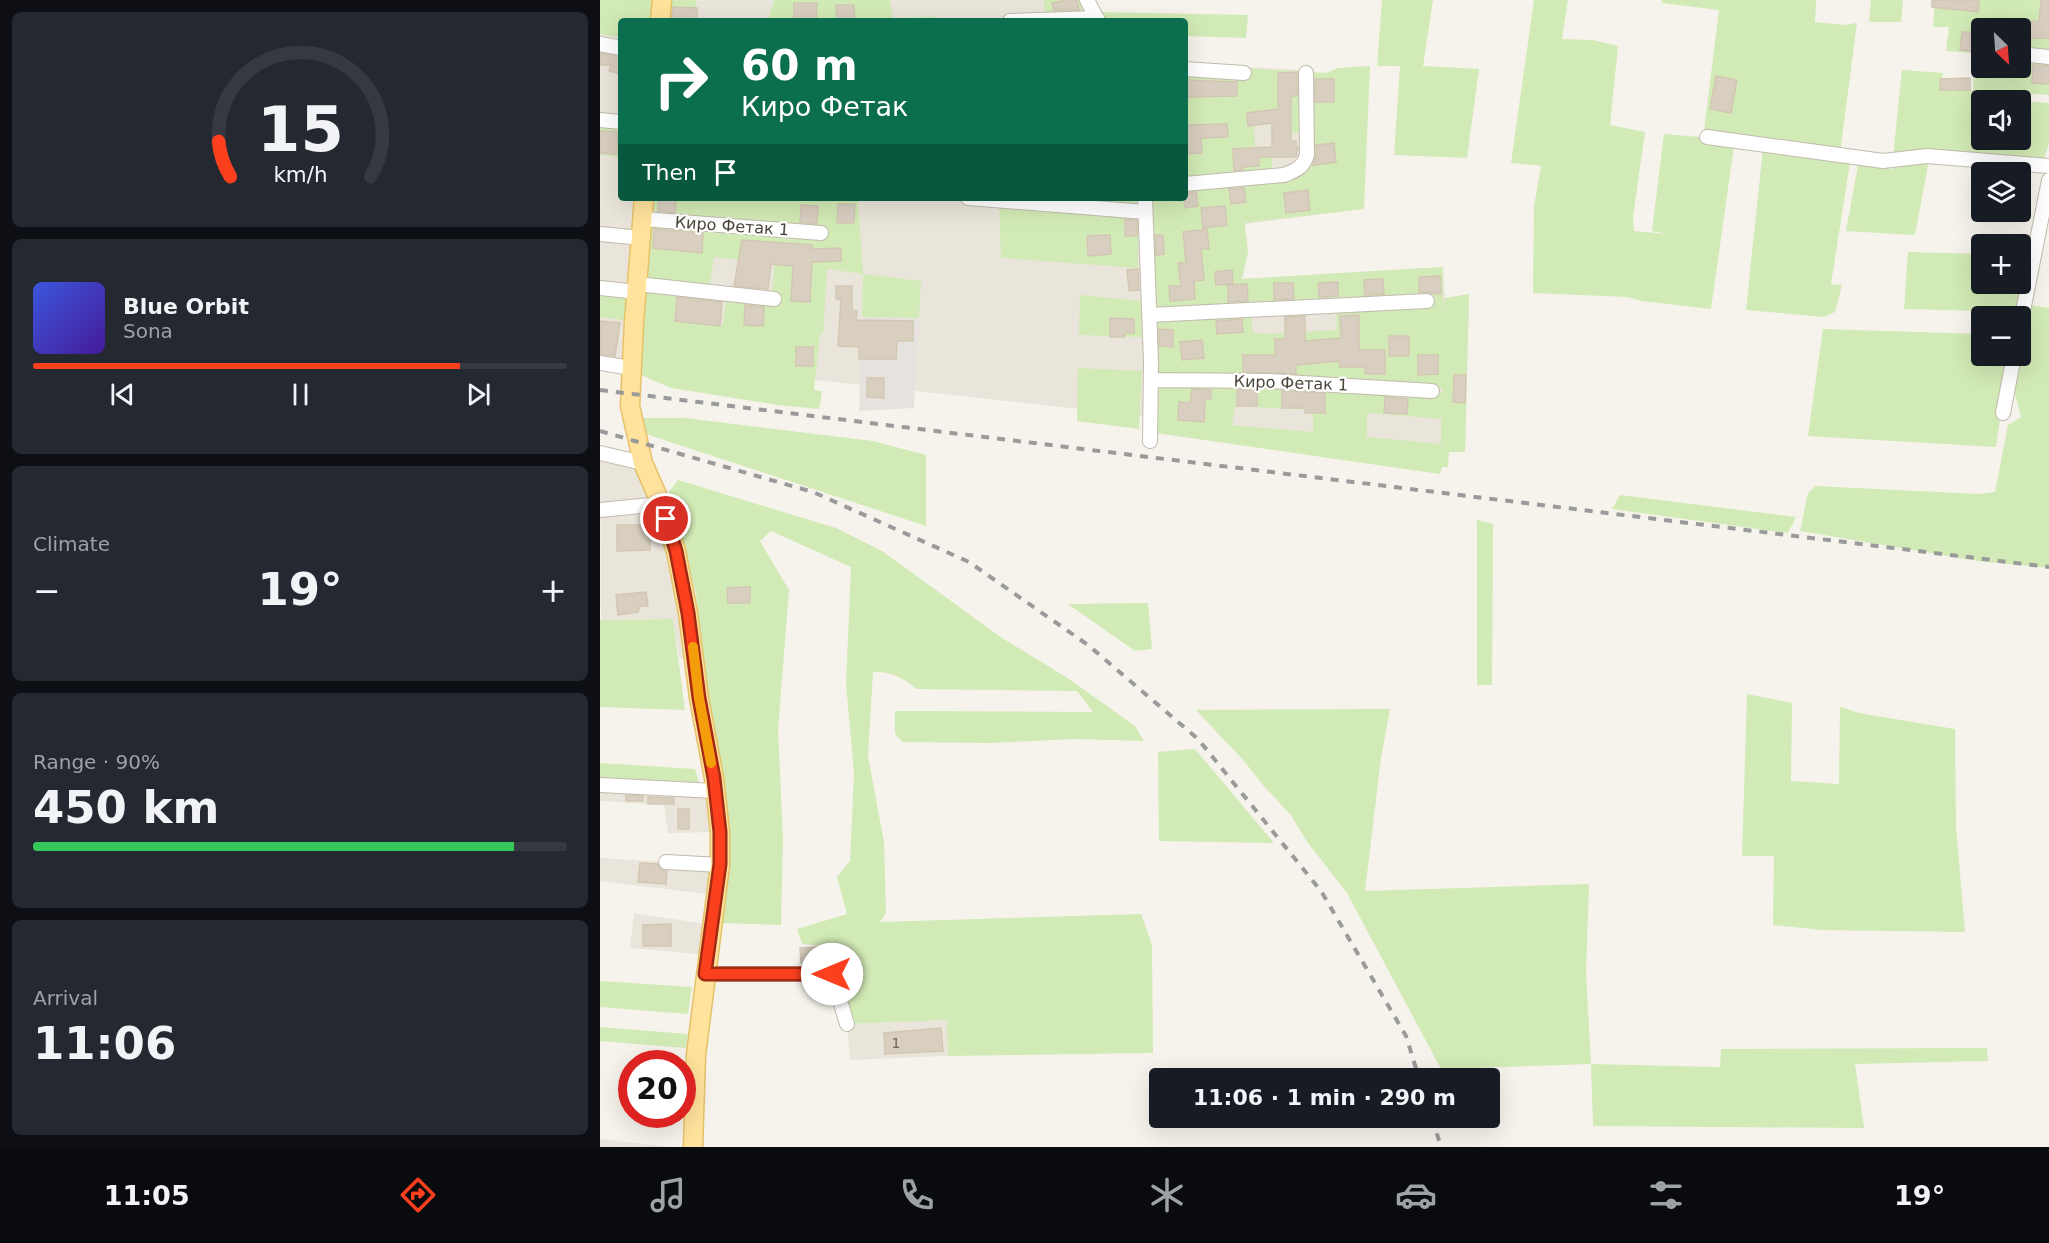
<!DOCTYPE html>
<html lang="en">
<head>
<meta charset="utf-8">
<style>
	:root { --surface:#171b24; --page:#242831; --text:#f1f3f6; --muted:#9ea1a6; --line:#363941; --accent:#fc3f1d }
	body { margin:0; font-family:"DejaVu Sans",sans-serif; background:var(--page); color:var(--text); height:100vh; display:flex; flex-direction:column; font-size:22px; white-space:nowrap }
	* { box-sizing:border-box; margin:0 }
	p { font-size:20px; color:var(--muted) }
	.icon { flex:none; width:33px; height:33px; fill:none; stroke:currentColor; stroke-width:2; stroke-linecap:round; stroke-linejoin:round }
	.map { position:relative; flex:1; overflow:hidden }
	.side { display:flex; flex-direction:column; gap:12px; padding:12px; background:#0d0f14; width:600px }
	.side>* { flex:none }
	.top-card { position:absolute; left:18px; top:18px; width:570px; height:183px; border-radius:6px; box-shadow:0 6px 24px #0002; background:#0b6e4f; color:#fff; overflow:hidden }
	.needle { width:39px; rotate:155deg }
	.controls { position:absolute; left:1371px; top:18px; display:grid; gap:12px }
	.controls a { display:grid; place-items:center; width:60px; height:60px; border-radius:6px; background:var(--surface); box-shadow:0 6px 24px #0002; font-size:30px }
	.speed { position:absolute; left:18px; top:1050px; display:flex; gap:12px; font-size:30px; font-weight:700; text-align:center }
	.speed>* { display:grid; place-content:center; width:78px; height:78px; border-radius:50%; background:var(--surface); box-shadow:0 6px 24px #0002; line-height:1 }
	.speed .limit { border:9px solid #d22; background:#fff; color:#111 }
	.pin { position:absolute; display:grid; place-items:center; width:51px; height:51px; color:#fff; margin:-26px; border:3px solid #fff; border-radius:50%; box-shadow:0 2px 6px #0007 }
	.me { position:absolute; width:66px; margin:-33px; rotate:270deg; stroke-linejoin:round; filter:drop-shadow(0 0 4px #0008) }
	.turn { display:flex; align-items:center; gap:21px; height:126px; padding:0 24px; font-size:27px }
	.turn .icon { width:78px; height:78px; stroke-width:2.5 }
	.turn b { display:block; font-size:42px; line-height:51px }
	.then { display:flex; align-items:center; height:57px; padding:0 24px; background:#0003; gap:12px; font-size:22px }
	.big { font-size:45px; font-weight:600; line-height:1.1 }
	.side .tile { flex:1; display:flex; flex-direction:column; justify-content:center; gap:9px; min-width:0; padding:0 21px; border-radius:9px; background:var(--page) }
	.side .dial { align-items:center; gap:0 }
	.dial svg { height:156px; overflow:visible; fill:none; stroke:var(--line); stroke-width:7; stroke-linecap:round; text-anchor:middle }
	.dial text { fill:var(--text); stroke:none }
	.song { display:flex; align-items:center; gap:18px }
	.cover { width:72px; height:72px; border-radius:9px; background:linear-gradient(135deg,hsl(230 70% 55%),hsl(260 70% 35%)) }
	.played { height:6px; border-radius:3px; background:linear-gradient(90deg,var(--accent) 80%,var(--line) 80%) }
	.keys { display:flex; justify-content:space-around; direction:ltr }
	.heat { display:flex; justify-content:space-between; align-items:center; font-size:33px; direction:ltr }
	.charge { height:9px; border-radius:4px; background:linear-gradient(90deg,#34c759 90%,var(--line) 0) }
	.trip { position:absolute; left:549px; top:1068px; width:351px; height:60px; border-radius:6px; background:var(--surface); box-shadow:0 6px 24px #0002; font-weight:600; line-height:60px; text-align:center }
	.menu { display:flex; height:96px; justify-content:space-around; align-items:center; background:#090b0e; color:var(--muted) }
	.menu .icon { width:42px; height:42px }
	.menu .active { color:var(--accent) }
	.menu b { font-size:27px; color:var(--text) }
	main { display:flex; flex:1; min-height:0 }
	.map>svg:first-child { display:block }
</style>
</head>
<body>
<main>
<section class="side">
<div class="tile dial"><svg viewBox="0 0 100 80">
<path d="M14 69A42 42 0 1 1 86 69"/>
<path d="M14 69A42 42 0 0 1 8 51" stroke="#fc3f1d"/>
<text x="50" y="56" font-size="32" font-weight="700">15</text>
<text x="50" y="72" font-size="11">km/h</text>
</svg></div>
<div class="tile">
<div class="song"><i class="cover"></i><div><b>Blue Orbit</b><p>Sona</p></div></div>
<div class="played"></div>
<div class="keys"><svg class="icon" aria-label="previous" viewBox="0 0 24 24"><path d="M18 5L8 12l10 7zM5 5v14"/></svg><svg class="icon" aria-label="pause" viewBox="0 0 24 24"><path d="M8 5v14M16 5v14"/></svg><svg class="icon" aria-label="next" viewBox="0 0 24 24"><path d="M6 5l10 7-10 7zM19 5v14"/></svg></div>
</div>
<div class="tile"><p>Climate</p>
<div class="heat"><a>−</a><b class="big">19°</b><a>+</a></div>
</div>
<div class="tile"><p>Range · 90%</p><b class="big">450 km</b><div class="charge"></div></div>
<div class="tile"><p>Arrival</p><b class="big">11:06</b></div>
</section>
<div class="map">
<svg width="1449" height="1147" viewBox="0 0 1449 1147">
	<rect width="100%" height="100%" fill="#f6f3ec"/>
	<path fill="#eae5da" d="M56,0H492L503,21H56Z
		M0,34L21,38V198H585V65L689,69L726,73L738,68L737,212L645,224L648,252L642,279L843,267L845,298L869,294L865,452L845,445L578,420L0,356Z
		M0,459L43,472L52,482L94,661L79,658L73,619L1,620Z
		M0,785L115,791L120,832L68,833L64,805L0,801Z
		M0,858L120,865L115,895L0,881Z
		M34,913L112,925L108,955L30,948Z
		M348,1020V1056L250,1060L247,1024Z
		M0,1139L70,1147H0Z"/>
	<path fill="#e6e2dd" d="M262,317L319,318L314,408L259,411Z"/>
	<path fill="#d2eab5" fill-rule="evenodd" d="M0,0H62L60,21H21V38L0,34Z
		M69,0H96L95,21H66Z
		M174,0H290L293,18L337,17V21H168Z
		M444,0H480L487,12L445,17Z
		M782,0H833L823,66L879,69L867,158L794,155L800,66H777Z
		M934,0H968L962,39L993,40L1018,46L1010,125L1045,132L1033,217L1034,231L1067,234L1052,231L1064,134L1100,137V142L1134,146L1111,309L1042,301L1027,297L933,293L934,206L941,166L911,163Z
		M1062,0H1216L1215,22L1244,25L1257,23L1240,153L1136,134L1104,131L1119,10L1062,3Z
		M1271,0H1303L1301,22H1269Z
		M1335,0H1449V52L1421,50L1420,28H1382V68H1420L1421,56L1449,59V95L1374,90L1372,97L1449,103V143L1444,160L1293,156L1302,70L1343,73L1341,88L1373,90L1375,53L1346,51L1349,27H1333ZM1382,100H1420V140H1382Z
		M499,12L648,15L646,38L585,36V21H504Z
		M770,66L764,209L644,223L648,252L642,279L843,267V311L845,298L869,294L865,452H849L848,467H842L840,474L549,432L550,418H558L559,381L842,393V388L559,374L554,337L553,319L651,311L653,333L669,334L737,330L736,309L781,306L783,315L782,300L553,310L547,198H585V185L706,174L709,102L701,133L672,134L671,124L654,125L655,149L673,148L672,168L585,178V75L645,68L726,73L738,68ZM635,406L713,410V432L632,425ZM771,413L841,419V444L767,437V414Z
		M0,124L21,127V157L0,155Z
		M1163,149L1250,163L1231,284L1242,285L1235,312L1224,317L1146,310Z
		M1329,160L1315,235L1246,231L1258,165L1291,169Z
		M53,198H258L263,274L321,281L319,318L262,317L263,274L227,269L223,334H220L214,390L222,391L219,409L178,405L71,388L41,375L44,289L102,293L100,323L122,326L127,297H171L175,264L114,257L110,285L44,279L51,218L226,233V227L220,229L53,211Z
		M440,198H537L536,206Z
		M399,202L423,209L538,218V268L401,258Z
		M1308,252L1381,254L1382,284H1420L1421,256H1426L1418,312L1304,309Z
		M0,292L26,296L24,320L0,317Z
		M480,295L541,301L542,337L479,335Z
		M1428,305L1449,308V568L1378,561L1200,531L1208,493L1215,486L1380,494L1395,492L1408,425L1421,417L1413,387L1420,356Z
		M1223,329L1381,334L1382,356H1409L1396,447L1208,436Z
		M478,368L542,371L539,429L477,421Z
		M40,418H85L273,441L326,455V526L40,432Z
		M78,480L236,528L282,551L402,638L466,677L535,726L544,741L474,739L389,743L302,742L295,733V711L493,712L477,691L317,689C303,678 292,671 273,672L268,756L284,842L286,913L280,922L541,914L552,945L553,1053L348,1056L347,1020L247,1024L227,946L202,944L197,929L247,914L237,877L250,861L254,773L246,684L251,567L171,531L160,541L189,590L178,730L183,838L181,925L122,923L128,864L126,800L104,675L96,594L69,492Z
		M1020,495L1196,517L1188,533L1012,509Z
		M877,520L893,524L892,685H877Z
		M548,603L552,649L535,651L468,604Z
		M73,619L85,710L0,707V620Z
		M1147,694L1192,703L1191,781L1239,784L1240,707L1259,713L1355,729L1356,827L1365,932L1222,930L1173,925L1174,856H1142Z
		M790,709L781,758L765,891L989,884L986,972L991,1064L1120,1067L1121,1049L1387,1048L1388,1061L1255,1064L1264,1128L993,1126L991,1064L841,1069L747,893L708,843L690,814L663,785L644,761L596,710Z
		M595,749L674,843L559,841L558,752Z
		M0,763L95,769L100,786L0,779Z
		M0,981L92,987L88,1014L0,1007Z
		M0,1027L88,1034L86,1048L0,1041Z"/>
	<path fill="#d8cfc1" stroke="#d3c7b4" stroke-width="1.5" d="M466,0H477L479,10H454L452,3Z
		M1332,0H1379L1378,12L1332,7Z
		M1441,0H1449V38L1420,39V22L1439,21Z
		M194,3H217L216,21H194Z
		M236,5H254L255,21H237Z
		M73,7L97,8V20H71Z
		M1362,32L1382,33V52L1360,50Z
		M0,53L21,57V74L9,71L11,65H0Z
		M1433,65L1449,66V84L1432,83Z
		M697,72V96H691V141H696V147H698L696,157H659V166L642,167L643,170L634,171L633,149L672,147V123L648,126L647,113L678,109V73Z
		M1116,76L1137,80L1131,113L1110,109Z
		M1370,78V90H1340V79Z
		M715,79H734V102H715Z
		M585,80L637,82V96L585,97Z
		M627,124L628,137L601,138L602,153L587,154L585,125Z
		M0,131L18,132L17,154L0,153Z
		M734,143L736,162L713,165L716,155V145Z
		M644,188L646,202L631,204L629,189Z
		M708,190L710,210L686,213L684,193Z
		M596,192L598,206L585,208V193Z
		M59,198H76L75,213L58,211Z
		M238,204H255L254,223H237Z
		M201,205L218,206L217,224L200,222Z
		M625,206L627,225L603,228L601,208Z
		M525,220H537V236H525Z
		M54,229L103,233L102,253L53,248Z
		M607,229L609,249H601L604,280L594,281L595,299L570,301L569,286H581L578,263L586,262L583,232Z
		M510,235L511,254L488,256L487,236Z
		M555,235H563L564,254L556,255Z
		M142,240L212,245L213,249L241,248V261L212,262L210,302L191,301L193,266L171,264L168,289L134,286Z
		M538,269L539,290L529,291L527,270Z
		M632,270L633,284L616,285L615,272Z
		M840,276L841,294L819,292V277Z
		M783,279L784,294L765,295L764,280Z
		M738,282V296L719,297L718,283Z
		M674,283H693L694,299L674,300Z
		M647,284L648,301L628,302V285Z
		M236,286H252V310L257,311L256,320L313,321V341H297L296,359H259V347L238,346L241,300L236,299Z
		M77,297L122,302L120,326L75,321Z
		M145,305L164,307L163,326L144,325Z
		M759,315V350H785V374H765V367H739L740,361L696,365V374L643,372V355H675V339H685V317L705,316V341L741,338L740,316Z
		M510,318L534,319V333H526L524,337H510Z
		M642,319L643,332L617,334L616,321Z
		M0,321L20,323L15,356L0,354Z
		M559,329L573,330V347L559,346Z
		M789,336H809V356H789Z
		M602,340L604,358L582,360L580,342Z
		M196,347H213V366H196Z
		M818,355H838V374L818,375Z
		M854,375H866L865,403L853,402Z
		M267,378H284V398L267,397Z
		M592,389L611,390V399H605L604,422L578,420L579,402L590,403Z
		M637,390H657V406H637Z
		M682,391L725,393V413H705V408H682Z
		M785,397L808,399L807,414L784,413Z
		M17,525H50V550L17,551Z
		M150,587V603H128L127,588Z
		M46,592L48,606H40L38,612L18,615L16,595Z
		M26,795L43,796V801H26Z
		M48,797L74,798V804H48Z
		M78,809H89V829H78Z
		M40,863L58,864L61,869L67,871L66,884L38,882Z
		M71,924V946H43V925Z
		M221,947L222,961L201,963L200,948Z
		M341,1028L343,1051L285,1054L284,1033Z"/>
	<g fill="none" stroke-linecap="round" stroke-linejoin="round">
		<g stroke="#c2bbae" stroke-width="16">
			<path id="minor" d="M487,0L498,21
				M410,21L497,18
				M0,44L21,48
				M1420,54L1449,57
				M585,69L644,73
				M0,120L21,122
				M1107,137L1283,161L1327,156L1449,166
				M585,184L684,175C696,170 703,168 707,155L706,73
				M368,198L545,212
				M545,198L551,362L550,441
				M43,219L221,233
				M0,234L42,238
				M38,284L174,299
				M0,288L37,292
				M549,315L827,301
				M1420,326L1449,180
				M0,363L31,368
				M551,380L670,381L832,391
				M1403,413L1414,356
				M0,453L43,463
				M0,510L61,504
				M0,785L115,791
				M66,862L120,865
				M106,974H232L247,1024"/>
		</g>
		<g stroke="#e6c16a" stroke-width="21">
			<path id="major" d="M60,21L62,0
				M44,198L34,322L30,406L43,463L61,504L76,551L88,613L99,698L114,778L120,832V865L96,1055L93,1147"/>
		</g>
		<use href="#minor" stroke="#fff" stroke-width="14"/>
		<use href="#major" stroke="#ffe39c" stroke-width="18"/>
		<path stroke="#9a9a9a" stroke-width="4" stroke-dasharray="8 8" stroke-linecap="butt" d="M0,390L1449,567
			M0,431L213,492L369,562L488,645L598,739L721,891L806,1036L819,1078
			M832,1118L841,1147"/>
	</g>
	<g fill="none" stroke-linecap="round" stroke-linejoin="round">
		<g stroke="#a42913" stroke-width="15">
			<path id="route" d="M66,519L76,551L88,613L99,698L114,778L120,832V864L105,974H232"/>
		</g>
		<use href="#route" stroke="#fc3f1d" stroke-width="10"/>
		<path stroke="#f59e0b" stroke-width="10" d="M93,647L99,698L111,763"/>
	</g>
	<g text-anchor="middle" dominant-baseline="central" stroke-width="4.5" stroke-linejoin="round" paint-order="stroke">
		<g font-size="14" fill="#6e675b">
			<text x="296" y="1043">1</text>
		</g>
		<g font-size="16" fill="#4b4439" stroke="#fff">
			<text transform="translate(132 226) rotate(4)">Киро Фетак 1</text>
			<text transform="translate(691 383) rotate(2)">Киро Фетак 1</text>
		</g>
	</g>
</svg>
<div class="controls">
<a><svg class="needle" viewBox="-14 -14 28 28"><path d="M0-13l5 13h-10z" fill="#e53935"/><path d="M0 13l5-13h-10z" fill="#9ea1a6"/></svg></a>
<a><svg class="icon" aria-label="sound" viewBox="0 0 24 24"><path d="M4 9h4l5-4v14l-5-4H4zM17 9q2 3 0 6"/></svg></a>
<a><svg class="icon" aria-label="layers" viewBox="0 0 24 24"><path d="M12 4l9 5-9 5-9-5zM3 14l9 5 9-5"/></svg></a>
<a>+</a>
<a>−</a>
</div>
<div class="speed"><div class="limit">20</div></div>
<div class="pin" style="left:66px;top:519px;background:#d93025"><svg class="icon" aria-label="arrive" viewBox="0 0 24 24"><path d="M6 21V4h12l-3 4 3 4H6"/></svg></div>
<svg class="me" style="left:232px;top:974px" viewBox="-20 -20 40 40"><circle r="19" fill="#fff"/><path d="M0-13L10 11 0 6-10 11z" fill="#fc3f1d"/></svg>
<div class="trip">11:06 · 1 min · 290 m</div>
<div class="top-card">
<div class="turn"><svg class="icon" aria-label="right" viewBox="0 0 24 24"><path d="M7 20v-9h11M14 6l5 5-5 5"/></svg><div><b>60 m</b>Киро Фетак</div></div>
<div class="then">Then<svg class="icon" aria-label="arrive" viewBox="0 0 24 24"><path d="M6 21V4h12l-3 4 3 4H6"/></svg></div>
</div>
</div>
</main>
<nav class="menu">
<b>11:05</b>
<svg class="icon active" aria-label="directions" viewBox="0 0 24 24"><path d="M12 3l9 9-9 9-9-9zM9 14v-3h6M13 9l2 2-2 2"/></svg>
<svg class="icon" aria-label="music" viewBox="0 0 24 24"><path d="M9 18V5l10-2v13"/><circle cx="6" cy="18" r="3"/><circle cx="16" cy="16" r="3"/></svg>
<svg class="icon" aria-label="phone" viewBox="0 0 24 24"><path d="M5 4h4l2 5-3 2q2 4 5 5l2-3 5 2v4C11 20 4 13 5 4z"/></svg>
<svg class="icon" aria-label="climate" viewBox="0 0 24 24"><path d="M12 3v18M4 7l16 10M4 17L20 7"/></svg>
<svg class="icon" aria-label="car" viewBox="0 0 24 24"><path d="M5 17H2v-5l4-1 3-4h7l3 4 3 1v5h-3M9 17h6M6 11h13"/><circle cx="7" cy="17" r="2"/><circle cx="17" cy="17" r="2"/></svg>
<svg class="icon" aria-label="filters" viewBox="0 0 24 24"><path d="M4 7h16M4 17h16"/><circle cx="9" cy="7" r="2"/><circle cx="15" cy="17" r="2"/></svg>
<b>19°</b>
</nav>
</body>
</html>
